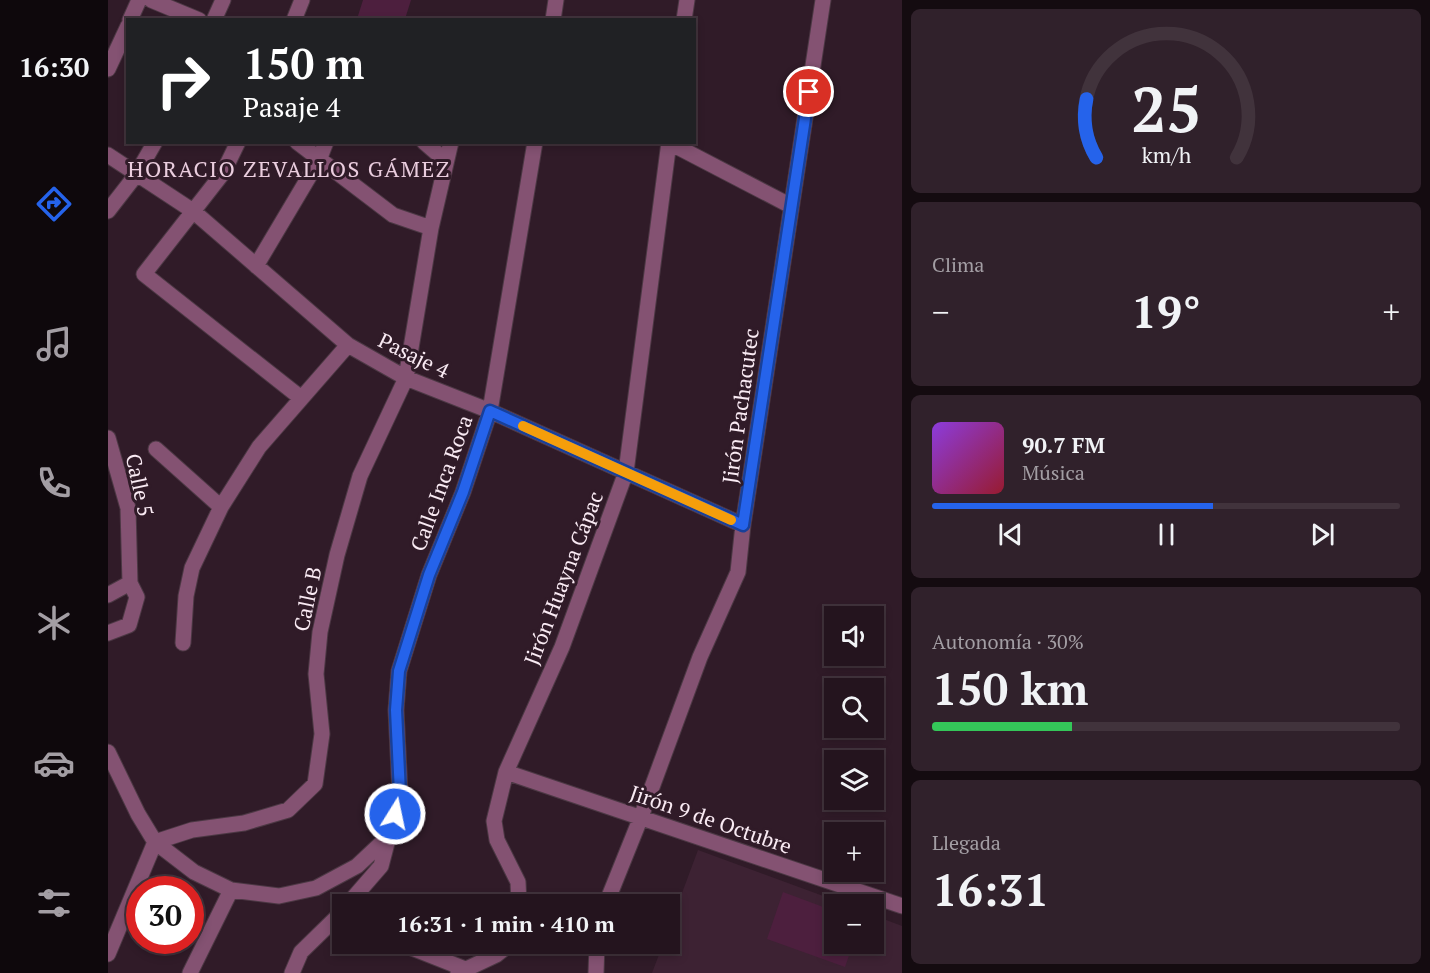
<!DOCTYPE html>
<html lang="es">
<head>
<meta charset="utf-8">
<style>
	:root { --surface:#24141e; --page:#30212b; --text:#f1f3f6; --muted:#a39ea4; --line:#41333c; --accent:#2563eb }
	body { margin:0; font-family:"PT Serif",serif; background:var(--page); color:var(--text); height:100vh; display:flex; flex-direction:column; font-size:22px; white-space:nowrap }
	* { box-sizing:border-box; margin:0 }
	p { font-size:20px; color:var(--muted) }
	.icon { flex:none; width:33px; height:33px; fill:none; stroke:currentColor; stroke-width:2; stroke-linecap:round; stroke-linejoin:round }
	.map { position:relative; flex:1; overflow:hidden }
	.side { display:flex; flex-direction:column; gap:9px; padding:9px; background:#140b10; width:528px }
	.side>* { flex:none }
	.guide { position:absolute; left:18px; top:18px; width:570px; height:126px; border-radius:0px; box-shadow:0 3px 9px #0003,0 0 0 2px var(--line); background:#202124; color:#fff; overflow:hidden }
	.tools { position:absolute; left:716px; top:606px; display:grid; gap:12px }
	.tools a { display:grid; place-items:center; width:60px; height:60px; border-radius:0px; background:var(--surface); box-shadow:0 3px 9px #0003,0 0 0 2px var(--line); font-size:30px }
	.speed { position:absolute; left:18px; top:876px; display:flex; gap:12px; font-size:30px; font-weight:700; text-align:center }
	.speed>* { display:grid; place-content:center; width:78px; height:78px; border-radius:50%; background:var(--surface); box-shadow:0 3px 9px #0003,0 0 0 2px var(--line); line-height:1 }
	.speed .limit { border:9px solid #d22; background:#fff; color:#111 }
	.pin { position:absolute; display:grid; place-items:center; width:51px; height:51px; color:#fff; margin:-26px; border:3px solid #fff; border-radius:50%; box-shadow:0 2px 6px #0007 }
	.me { position:absolute; width:66px; margin:-33px; rotate:10deg; stroke-linejoin:round; filter:drop-shadow(0 0 4px #0008) }
	.turn { display:flex; align-items:center; gap:21px; height:126px; padding:0 18px; font-size:27px }
	.turn .icon { width:78px; height:78px; stroke-width:2.5 }
	.turn b { display:block; font-size:42px; line-height:51px }
	.big { font-size:45px; font-weight:800; line-height:1.1 }
	.side .tile { flex:1; display:flex; flex-direction:column; justify-content:center; gap:9px; min-width:0; padding:0 21px; border-radius:9px; background:var(--page) }
	.side .dial { align-items:center; gap:0 }
	.dial svg { height:156px; overflow:visible; fill:none; stroke:var(--line); stroke-width:7; stroke-linecap:round; text-anchor:middle }
	.dial text { fill:var(--text); stroke:none }
	.song { display:flex; align-items:center; gap:18px }
	.cover { width:72px; height:72px; border-radius:9px; background:linear-gradient(135deg,hsl(270 70% 55%),hsl(350 70% 35%)) }
	.played { height:6px; border-radius:3px; background:linear-gradient(90deg,var(--accent) 60%,var(--line) 60%) }
	.keys { display:flex; justify-content:space-around; direction:ltr }
	.heat { display:flex; justify-content:space-between; align-items:center; font-size:33px; direction:ltr }
	.charge { height:9px; border-radius:4px; background:linear-gradient(90deg,#34c759 30%,var(--line) 0) }
	.trip { position:absolute; left:224px; top:894px; width:348px; height:60px; border-radius:0px; background:var(--surface); box-shadow:0 3px 9px #0003,0 0 0 2px var(--line); font-weight:800; line-height:60px; text-align:center }
	main { display:flex; flex:1; min-height:0 }
	.tab-bar { display:flex; flex-direction:column; width:108px; justify-content:space-around; align-items:center; background:#0e080c; color:var(--muted) }
	.tab-bar .icon { width:42px; height:42px }
	.tab-bar .selected { color:var(--accent) }
	.tab-bar b { font-size:27px; color:var(--text) }
	.map>svg:first-child { display:block }
</style>
</head>
<body>
<main>
<nav class="tab-bar">
<b>16:30</b>
<svg class="icon selected" aria-label="directions" viewBox="0 0 24 24"><path d="M12 3l9 9-9 9-9-9zM9 14v-3h6M13 9l2 2-2 2"/></svg>
<svg class="icon" aria-label="music" viewBox="0 0 24 24"><path d="M9 18V5l10-2v13"/><circle cx="6" cy="18" r="3"/><circle cx="16" cy="16" r="3"/></svg>
<svg class="icon" aria-label="phone" viewBox="0 0 24 24"><path d="M5 4h4l2 5-3 2q2 4 5 5l2-3 5 2v4C11 20 4 13 5 4z"/></svg>
<svg class="icon" aria-label="climate" viewBox="0 0 24 24"><path d="M12 3v18M4 7l16 10M4 17L20 7"/></svg>
<svg class="icon" aria-label="car" viewBox="0 0 24 24"><path d="M5 17H2v-5l4-1 3-4h7l3 4 3 1v5h-3M9 17h6M6 11h13"/><circle cx="7" cy="17" r="2"/><circle cx="17" cy="17" r="2"/></svg>
<svg class="icon" aria-label="filters" viewBox="0 0 24 24"><path d="M4 7h16M4 17h16"/><circle cx="9" cy="7" r="2"/><circle cx="15" cy="17" r="2"/></svg>
</nav>
<div class="map">
<svg width="794" height="973" viewBox="0 0 794 973">
	<rect width="100%" height="100%" fill="#301b28"/>
	<path fill="#3d2233" d="M590,850L737,904H726V944H765V915L794,926V973H544L555,944H561V928Z"/>
	<path fill="#4d1f3e" d="M255,0H303L297,19H249Z
		M675,892L726,911V944H745L737,967L659,939Z"/>
	<g fill="none" stroke-linecap="round" stroke-linejoin="round">
		<g stroke="#4c3844" stroke-width="17">
			<path id="street" d="M43,0L91,20
				M22,20L31,0
				M106,20L115,0
				M186,20L194,0
				M445,20L448,0
				M576,20L579,0
				M0,69L20,26
				M130,142L115,173L36,274L193,398
				M189,142L285,215L323,228
				M316,142L338,161
				M560,142L683,206
				M0,155L85,211L240,345L298,378L382,411L635,525
				M0,211L28,175L47,142
				M148,266L211,160L218,142
				M0,438L20,508L22,583L29,597L21,625L0,633
				M48,449L113,507
				M0,595L22,583
				M75,643L78,596L84,568L113,507L151,447L240,345
				M0,752L30,814L47,842L86,872L123,890L171,896L208,888L249,866L282,835
				M398,772L794,906
				M240,904L273,866L292,793L288,710L291,671L321,575L355,492L382,411L427,142
				M411,904L410,882L389,840L386,821L398,772L454,647L518,472L561,142
				M498,904L533,817L592,657L630,572L635,525L715,0
				M294,944L357,969
				M0,954L47,842L84,830L136,823L180,810L207,784L214,734L208,674L212,632L229,555L252,476L298,378L323,228L343,142
				M82,973L123,890
				M184,973L193,952L234,912
				M350,973L388,955L402,944
				M488,973L489,944"/>
		</g>
		<use href="#street" stroke="#845272" stroke-width="15"/>
	</g>
	<g fill="none" stroke-linecap="round" stroke-linejoin="round">
		<g stroke="#184099" stroke-width="15">
			<path id="route" d="M287,814L292,793L288,710L291,671L321,575L355,492L382,411L635,525L701,92"/>
		</g>
		<use href="#route" stroke="#2563eb" stroke-width="10"/>
		<path stroke="#f59e0b" stroke-width="10" d="M415,426L623,520"/>
	</g>
	<g text-anchor="middle" dominant-baseline="central" stroke-width="6" stroke-linejoin="round" paint-order="stroke">
		<g font-size="21" fill="#f9eaf3" stroke="#301b28">
			<text transform="translate(306 355) rotate(26)">Pasaje 4</text>
			<text transform="translate(632 406) rotate(-82)">Jirón Pachacutec</text>
			<text transform="translate(333 483) rotate(-70)">Calle Inca Roca</text>
			<text transform="translate(32 485) rotate(78)">Calle 5</text>
			<text transform="translate(455 578) rotate(-69)">Jirón Huayna Cápac</text>
			<text transform="translate(199 599) rotate(-78)">Calle B</text>
			<text transform="translate(603 819) rotate(19)">Jirón 9 de Octubre</text>
		</g>
		<g font-size="22" letter-spacing="1.5" fill="#eacdde" stroke="#301b28">
			<text x="181" y="168">HORACIO ZEVALLOS GÁMEZ</text>
		</g>
	</g>
</svg>
<div class="tools">
<a><svg class="icon" aria-label="sound" viewBox="0 0 24 24"><path d="M4 9h4l5-4v14l-5-4H4zM17 9q2 3 0 6"/></svg></a>
<a><svg class="icon" aria-label="search" viewBox="0 0 24 24"><circle cx="10" cy="10" r="6"/><path d="M15 15l6 6"/></svg></a>
<a><svg class="icon" aria-label="layers" viewBox="0 0 24 24"><path d="M12 4l9 5-9 5-9-5zM3 14l9 5 9-5"/></svg></a>
<a>+</a>
<a>−</a>
</div>
<div class="speed"><div class="limit">30</div></div>
<div class="pin" style="left:701px;top:92px;background:#d93025"><svg class="icon" aria-label="arrive" viewBox="0 0 24 24"><path d="M6 21V4h12l-3 4 3 4H6"/></svg></div>
<svg class="me" style="left:287px;top:814px" viewBox="-20 -20 40 40"><circle r="17" fill="#2563eb" stroke="#fff" stroke-width="3"/><path d="M0-11L8 9 0 5-8 9z" fill="#fff"/></svg>
<div class="trip">16:31 · 1 min · 410 m</div>
<div class="guide">
<div class="turn"><svg class="icon" aria-label="right" viewBox="0 0 24 24"><path d="M7 20v-9h11M14 6l5 5-5 5"/></svg><div><b>150 m</b>Pasaje 4</div></div>
</div>
</div>
<section class="side">
<div class="tile dial"><svg viewBox="0 0 100 80">
<path d="M14 69A42 42 0 1 1 86 69"/>
<path d="M14 69A42 42 0 0 1 9 39" stroke="#2563eb"/>
<text x="50" y="56" font-size="32" font-weight="700">25</text>
<text x="50" y="72" font-size="11">km/h</text>
</svg></div>
<div class="tile"><p>Clima</p>
<div class="heat"><a>−</a><b class="big">19°</b><a>+</a></div>
</div>
<div class="tile">
<div class="song"><i class="cover"></i><div><b>90.7 FM</b><p>Música</p></div></div>
<div class="played"></div>
<div class="keys"><svg class="icon" aria-label="previous" viewBox="0 0 24 24"><path d="M18 5L8 12l10 7zM5 5v14"/></svg><svg class="icon" aria-label="pause" viewBox="0 0 24 24"><path d="M8 5v14M16 5v14"/></svg><svg class="icon" aria-label="next" viewBox="0 0 24 24"><path d="M6 5l10 7-10 7zM19 5v14"/></svg></div>
</div>
<div class="tile"><p>Autonomía · 30%</p><b class="big">150 km</b><div class="charge"></div></div>
<div class="tile"><p>Llegada</p><b class="big">16:31</b></div>
</section>
</main>
</body>
</html>
